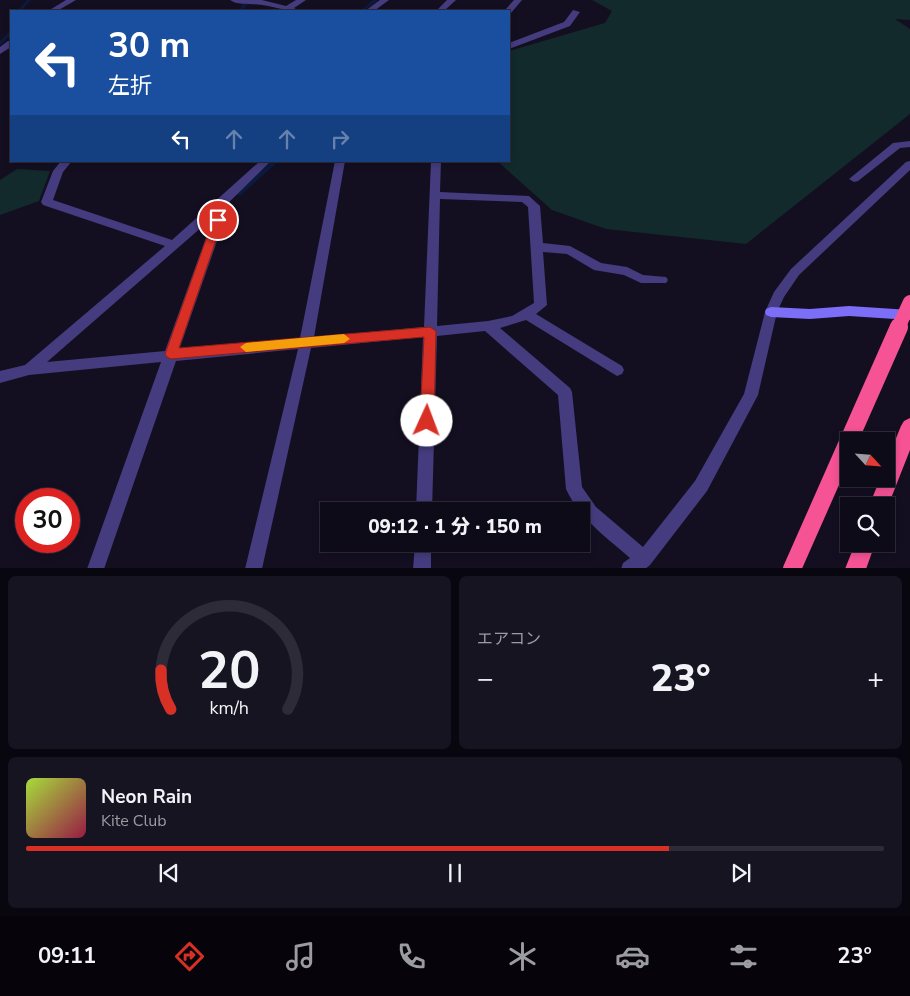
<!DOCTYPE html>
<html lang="ja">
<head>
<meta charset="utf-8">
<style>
	:root { --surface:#0e0b19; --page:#171422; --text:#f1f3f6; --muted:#9b9ba2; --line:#2e2b38; --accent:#d93025 }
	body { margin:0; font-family:"Nunito Sans","Noto Sans JP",sans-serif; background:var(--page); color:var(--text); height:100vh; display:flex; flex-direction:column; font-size:19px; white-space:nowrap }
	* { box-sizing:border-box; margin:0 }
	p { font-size:16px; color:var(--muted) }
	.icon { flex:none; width:28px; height:28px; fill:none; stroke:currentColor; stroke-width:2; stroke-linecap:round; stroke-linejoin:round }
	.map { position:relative; height:568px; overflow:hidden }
	.drawer { display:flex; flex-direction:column; gap:8px; padding:8px; background:#08060e; flex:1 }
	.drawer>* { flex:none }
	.hud { position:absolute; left:10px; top:10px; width:500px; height:152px; border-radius:0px; box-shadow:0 2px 8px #0003,0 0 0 1px var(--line); background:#1a4fa0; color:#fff; overflow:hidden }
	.needle { width:32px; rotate:116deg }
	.fabs { position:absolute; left:840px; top:432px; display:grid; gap:10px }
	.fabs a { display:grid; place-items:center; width:55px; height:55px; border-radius:0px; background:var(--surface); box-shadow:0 2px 8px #0003,0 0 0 1px var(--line); font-size:25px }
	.speed { position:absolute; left:15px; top:488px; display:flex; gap:10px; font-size:25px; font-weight:700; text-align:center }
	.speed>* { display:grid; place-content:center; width:65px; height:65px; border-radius:50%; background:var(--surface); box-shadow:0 2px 8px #0003,0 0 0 1px var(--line); line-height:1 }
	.speed .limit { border:8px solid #d22; background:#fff; color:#111 }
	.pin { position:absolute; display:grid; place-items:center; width:42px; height:42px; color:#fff; margin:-21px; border:2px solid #fff; border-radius:50%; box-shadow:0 1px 5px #0007 }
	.me { position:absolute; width:55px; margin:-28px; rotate:2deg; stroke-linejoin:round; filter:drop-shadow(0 0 4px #0008) }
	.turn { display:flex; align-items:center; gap:18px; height:105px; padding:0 15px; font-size:22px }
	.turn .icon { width:65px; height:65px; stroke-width:2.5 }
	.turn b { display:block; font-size:35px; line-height:42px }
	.lanes { display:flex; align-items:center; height:48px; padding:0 15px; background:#0003; justify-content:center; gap:25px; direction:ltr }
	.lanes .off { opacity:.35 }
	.big { font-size:38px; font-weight:800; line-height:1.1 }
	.drawer .card { flex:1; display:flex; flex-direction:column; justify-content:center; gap:8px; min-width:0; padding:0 18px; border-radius:8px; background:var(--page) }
	.drawer .dial { align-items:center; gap:0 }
	.dial svg { height:130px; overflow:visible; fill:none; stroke:var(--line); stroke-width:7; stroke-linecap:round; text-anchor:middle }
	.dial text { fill:var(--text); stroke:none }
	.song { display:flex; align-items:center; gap:15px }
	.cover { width:60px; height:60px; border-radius:8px; background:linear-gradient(135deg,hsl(80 70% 55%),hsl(340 70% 35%)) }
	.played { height:5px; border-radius:2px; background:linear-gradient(90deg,var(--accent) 75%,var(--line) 75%) }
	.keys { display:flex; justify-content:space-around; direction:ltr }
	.heat { display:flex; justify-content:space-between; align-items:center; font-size:28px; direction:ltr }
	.drawer .tiles { flex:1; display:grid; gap:8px; grid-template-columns:1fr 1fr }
	.card:last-child { grid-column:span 2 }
	.trip { position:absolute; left:320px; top:502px; width:270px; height:50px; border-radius:0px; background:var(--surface); box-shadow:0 2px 8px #0003,0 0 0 1px var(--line); font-weight:800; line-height:50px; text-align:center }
	.menu { display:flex; height:80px; justify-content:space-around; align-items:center; background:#06040a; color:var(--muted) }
	.menu .icon { width:35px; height:35px }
	.menu .selected { color:var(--accent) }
	.menu b { font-size:22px; color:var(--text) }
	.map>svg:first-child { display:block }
</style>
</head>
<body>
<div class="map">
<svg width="910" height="569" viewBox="0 0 910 569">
	<rect width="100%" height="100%" fill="#130f21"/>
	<path fill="#122a2b" d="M592,0H910V20L895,19L910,29V114L746,244L606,229L552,210L497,161H509V51L605,23L612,11Z
		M17,169L50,171L39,201L0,215V180Z"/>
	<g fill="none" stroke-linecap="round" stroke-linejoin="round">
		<path fill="#0c1a3d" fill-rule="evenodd" d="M27,0H31L21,11H17Z
			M249,0H254L246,6L243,11H239L242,4Z
			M373,0H378L364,11H360Z
			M9,19H11V22L9,21Z
			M9,32H11V35L0,45V41Z
			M272,161H279L241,195H237L236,194L237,193Z"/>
		<path fill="#443c7e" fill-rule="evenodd" d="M910,141V147L900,148L858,181L854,182L849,179L893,143Z"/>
		<path fill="#443c7e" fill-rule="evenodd" d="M66,0H76L57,11H48Z
			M230,0H262L286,6L296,0H306L294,8L299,11C286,11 275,7 262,5C252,3 238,6 230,0Z
			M380,0H389L374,11H365Z
			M447,0H456L444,11H436Z
			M514,0H522L511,13L504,11Z
			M573,10L580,12L570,26L509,49V43L564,22Z
			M8,41H11V47L0,54V47Z
			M61,161H72L63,172L53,200L172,240L260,161H271L219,212L224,221L179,350L300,338L335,161H345L314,337L424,327L431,161H441L440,192L529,196L540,206L543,243L570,246L601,263L627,267L643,275L666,277L668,280L666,283H641L624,275L594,270L567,254L543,252L547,305L536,314L622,366L624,370L622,374L617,376L526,320L500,328L570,388L572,392L582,487L596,507L643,547L695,481L744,394L765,312L774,292L791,269L906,162L910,161V170L799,275L784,297L777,312L758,395L707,491L650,565L645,569H621L623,563L630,558C606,537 579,518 566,489L558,395L485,331L437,336L432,511H416L423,337L311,348L262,569H245L298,349L176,361L104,569H87L161,362L29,375L0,383V371L25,365L165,246L43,205L41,202L53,171ZM440,199L522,202L528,207L534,303L512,316L488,321L437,326ZM211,219L212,221L165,351L47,362Z
			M415,544H431V569H413Z"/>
		<path fill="#7c6ef7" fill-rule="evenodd" d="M849,306L910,310V320L849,316L810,319L771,317L766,315L765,312L766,309L771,307L810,309Z"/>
		<path fill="#f65394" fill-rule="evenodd" d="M910,418V450L886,511V506H869L880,479H886V463L901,426L904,421Z
			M855,544H875L866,569H845Z"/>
		<path stroke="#f65394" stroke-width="14" d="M898,328L910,302"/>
		<path stroke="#f65394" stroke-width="18" d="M792,569L899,327"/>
	</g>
	<path fill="#d93025" stroke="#8d1f18" d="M218,217L223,220L179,348L430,327L436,331L434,421L432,425H422L420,421L424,337L171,359L167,357L165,354L213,220Z"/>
	<path fill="#f59e0b" d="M344,334L350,339L344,343L246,352L240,347L246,343Z"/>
</svg>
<div class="fabs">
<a><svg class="needle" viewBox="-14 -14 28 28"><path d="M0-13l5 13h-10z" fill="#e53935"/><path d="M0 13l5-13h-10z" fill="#9b9ba2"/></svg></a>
<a><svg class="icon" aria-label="search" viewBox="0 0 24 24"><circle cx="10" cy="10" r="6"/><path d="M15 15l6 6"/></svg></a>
</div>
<div class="speed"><div class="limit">30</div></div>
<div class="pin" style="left:218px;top:220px;background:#d93025"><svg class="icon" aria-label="arrive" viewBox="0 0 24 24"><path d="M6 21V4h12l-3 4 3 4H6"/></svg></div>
<svg class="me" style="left:427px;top:421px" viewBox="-20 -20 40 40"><circle r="19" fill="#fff"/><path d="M0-13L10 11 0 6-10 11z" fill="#d93025"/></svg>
<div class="trip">09:12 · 1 分 · 150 m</div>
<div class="hud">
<div class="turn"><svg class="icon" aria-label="left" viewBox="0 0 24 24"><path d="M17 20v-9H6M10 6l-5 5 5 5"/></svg><div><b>30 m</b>左折</div></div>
<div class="lanes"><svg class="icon" aria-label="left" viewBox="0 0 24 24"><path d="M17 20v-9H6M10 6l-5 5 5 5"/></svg><svg class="icon off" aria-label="ahead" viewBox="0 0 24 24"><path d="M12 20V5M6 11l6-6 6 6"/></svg><svg class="icon off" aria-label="ahead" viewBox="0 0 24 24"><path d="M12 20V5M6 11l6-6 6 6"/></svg><svg class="icon off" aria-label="right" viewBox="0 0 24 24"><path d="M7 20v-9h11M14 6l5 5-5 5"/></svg></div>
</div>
</div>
<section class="drawer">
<div class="tiles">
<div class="card dial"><svg viewBox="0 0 100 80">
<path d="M14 69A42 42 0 1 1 86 69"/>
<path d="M14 69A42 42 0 0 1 8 45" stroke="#d93025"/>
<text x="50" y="56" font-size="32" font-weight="700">20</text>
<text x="50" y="72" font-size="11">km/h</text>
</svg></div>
<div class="card"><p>エアコン</p>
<div class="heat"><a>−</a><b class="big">23°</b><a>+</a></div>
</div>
<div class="card">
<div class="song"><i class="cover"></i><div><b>Neon Rain</b><p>Kite Club</p></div></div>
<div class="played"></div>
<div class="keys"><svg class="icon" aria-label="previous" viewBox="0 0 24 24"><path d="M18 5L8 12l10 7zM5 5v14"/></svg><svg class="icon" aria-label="pause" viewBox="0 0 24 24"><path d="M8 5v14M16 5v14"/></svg><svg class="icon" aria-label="next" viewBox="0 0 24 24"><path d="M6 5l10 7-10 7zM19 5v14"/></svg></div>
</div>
</div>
</section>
<nav class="menu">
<b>09:11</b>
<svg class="icon selected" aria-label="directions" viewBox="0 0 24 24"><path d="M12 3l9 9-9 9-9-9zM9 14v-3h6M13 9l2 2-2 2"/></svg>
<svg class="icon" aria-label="music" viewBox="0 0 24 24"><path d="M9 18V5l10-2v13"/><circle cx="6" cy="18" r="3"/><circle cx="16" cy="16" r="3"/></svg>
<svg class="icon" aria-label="phone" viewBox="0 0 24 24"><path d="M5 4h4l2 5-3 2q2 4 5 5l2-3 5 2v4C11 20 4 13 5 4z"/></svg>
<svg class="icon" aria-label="climate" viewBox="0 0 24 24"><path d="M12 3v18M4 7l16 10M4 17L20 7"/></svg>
<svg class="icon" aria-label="car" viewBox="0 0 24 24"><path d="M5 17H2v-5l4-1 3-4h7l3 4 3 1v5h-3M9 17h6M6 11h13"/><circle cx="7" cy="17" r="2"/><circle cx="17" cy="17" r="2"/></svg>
<svg class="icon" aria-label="filters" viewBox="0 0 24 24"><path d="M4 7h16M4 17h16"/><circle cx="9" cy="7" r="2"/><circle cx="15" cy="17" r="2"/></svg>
<b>23°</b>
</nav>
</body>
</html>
